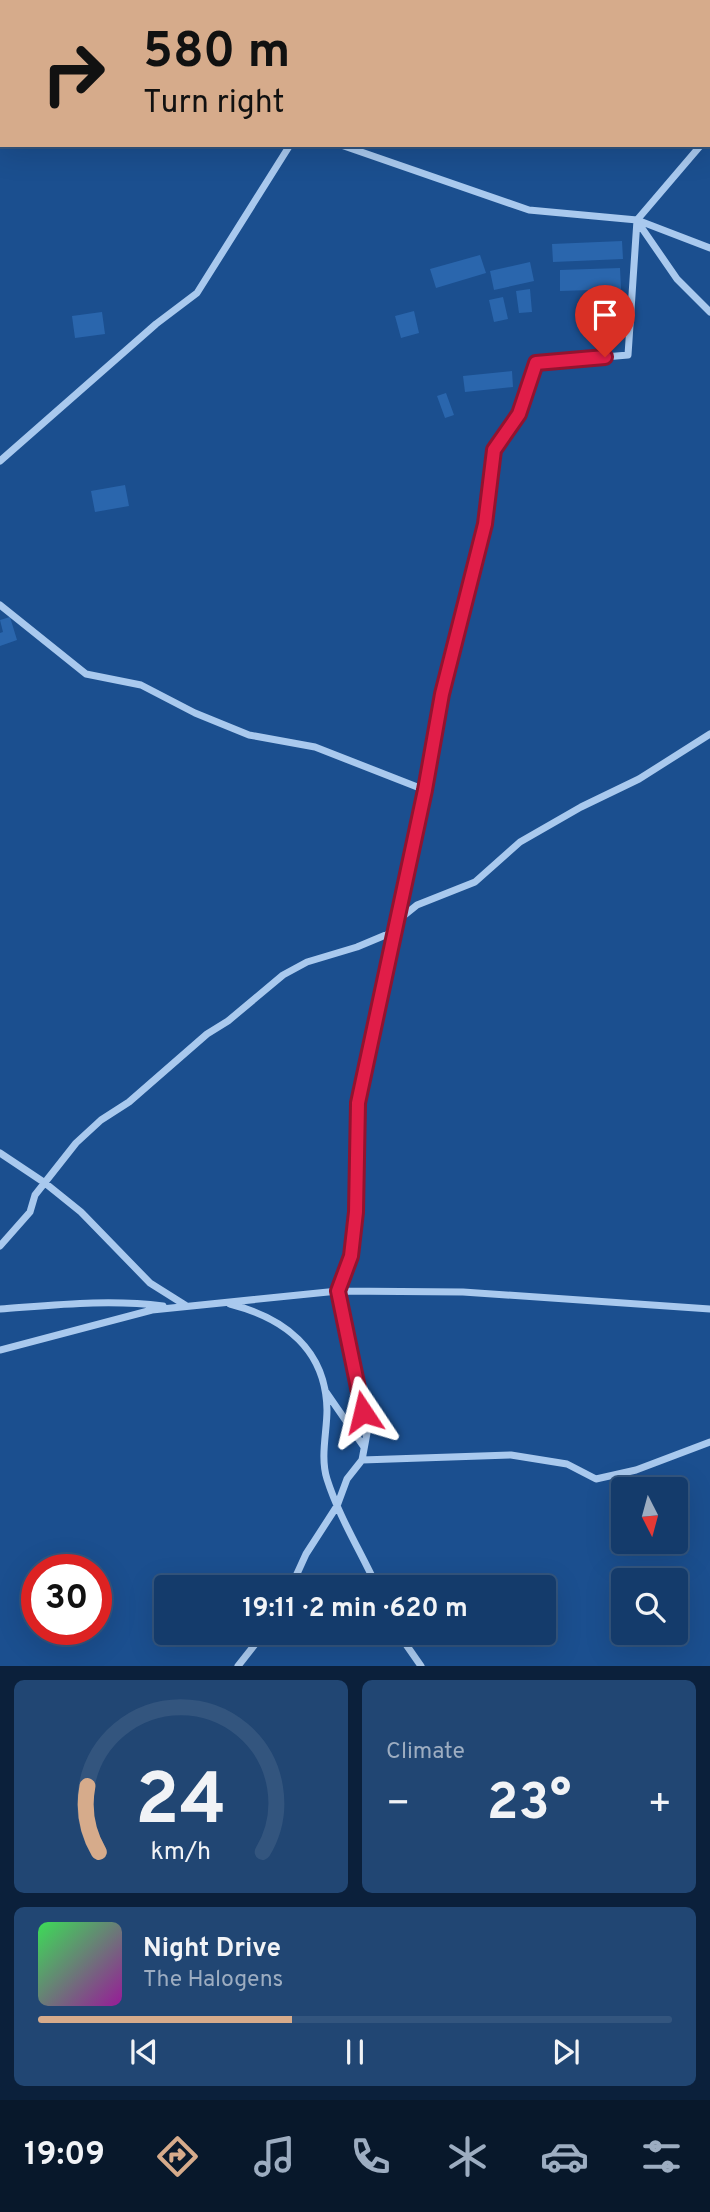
<!DOCTYPE html>
<html lang="en">
<head>
<meta charset="utf-8">
<style>
	:root { --surface:#143b6b; --page:#214673; --text:#f1f3f6; --muted:#9dadc1; --line:#33557e; --accent:#d6ab8b }
	body { margin:0; font-family:Overpass,sans-serif; background:var(--page); color:var(--text); height:100vh; display:flex; flex-direction:column; font-size:26px; white-space:nowrap }
	* { box-sizing:border-box; margin:0 }
	p { font-size:23px; color:var(--muted) }
	.icon { flex:none; width:38px; height:38px; fill:none; stroke:currentColor; stroke-width:2; stroke-linecap:round; stroke-linejoin:round }
	.map { position:relative; height:1666px; overflow:hidden }
	.sheet { display:flex; flex-direction:column; gap:14px; padding:14px; background:#0b203b; flex:1 }
	.sheet>* { flex:none }
	.hud { position:absolute; left:0px; top:0px; width:710px; height:147px; box-shadow:0 7px 28px #0002,0 0 0 2px var(--line); background:#d6ab8b; color:#111; overflow:hidden }
	.needle { width:46px; rotate:174deg }
	.fabs { position:absolute; left:611px; top:1477px; display:grid; gap:14px }
	.fabs a { display:grid; place-items:center; width:77px; height:77px; border-radius:7px; background:var(--surface); box-shadow:0 7px 28px #0002,0 0 0 2px var(--line); font-size:35px }
	.speed { position:absolute; left:21px; top:1554px; display:flex; gap:14px; font-size:35px; font-weight:700; text-align:center }
	.speed>* { display:grid; place-content:center; width:91px; height:91px; border-radius:50%; background:var(--surface); box-shadow:0 7px 28px #0002,0 0 0 2px var(--line); line-height:1 }
	.speed .limit { border:10px solid #d22; background:#fff; color:#111 }
	.pin { position:absolute; display:grid; place-items:center; width:60px; height:60px; color:#fff; margin:-72px -30px; border-radius:50% 50% 50% 0; rotate:-45deg; box-shadow:0 0 7px #0007 }
	.pin .icon { rotate:45deg }
	.me { position:absolute; width:77px; margin:-38px; rotate:350deg; stroke-linejoin:round; filter:drop-shadow(0 0 5px #0008) }
	.turn { display:flex; align-items:center; gap:24px; height:147px; padding:0 28px; font-size:32px }
	.turn .icon { width:91px; height:91px; stroke-width:2.5 }
	.turn b { display:block; font-size:49px; line-height:60px }
	.big { font-size:52px; font-weight:700; line-height:1.1 }
	.sheet .tile { flex:1; display:flex; flex-direction:column; justify-content:center; gap:10px; min-width:0; padding:0 24px; border-radius:10px; background:var(--page) }
	.sheet .dial { align-items:center; gap:0 }
	.dial svg { height:182px; overflow:visible; fill:none; stroke:var(--line); stroke-width:7; stroke-linecap:round; text-anchor:middle }
	.dial text { fill:var(--text); stroke:none }
	.song { display:flex; align-items:center; gap:21px }
	.cover { width:84px; height:84px; border-radius:10px; background:linear-gradient(135deg,hsl(130 70% 55%),hsl(300 70% 35%)) }
	.played { height:7px; border-radius:4px; background:linear-gradient(90deg,var(--accent) 40%,var(--line) 40%) }
	.keys { display:flex; justify-content:space-around; direction:ltr }
	.heat { display:flex; justify-content:space-between; align-items:center; font-size:38px; direction:ltr }
	.sheet .tiles { flex:1; display:grid; gap:14px; grid-template-columns:1fr 1fr }
	.tile:last-child { grid-column:span 2 }
	.trip { position:absolute; left:154px; top:1575px; width:402px; height:70px; border-radius:7px; background:var(--surface); box-shadow:0 7px 28px #0002,0 0 0 2px var(--line); font-weight:700; line-height:70px; text-align:center }
	.dock { display:flex; height:112px; justify-content:space-around; align-items:center; background:#08182b; color:var(--muted) }
	.dock .icon { width:49px; height:49px }
	.dock .selected { color:var(--accent) }
	.dock b { font-size:32px; color:var(--text) }
	.map>svg:first-child { display:block }
</style>
</head>
<body>
<div class="map">
<svg width="710" height="1666" viewBox="0 0 710 1666">
	<rect width="100%" height="100%" fill="#1b4f8f"/>
	<path fill="#2a66ad" d="M622,241L623,259L553,262L552,244Z
		M480,255L486,273L436,288L430,269Z
		M530,262L534,281L494,290L490,271Z
		M620,268L621,289L560,291V270Z
		M530,289L532,312L519,313L516,291Z
		M503,297L508,319L494,322L489,300Z
		M619,302L620,318L602,319L601,303Z
		M414,311L419,333L401,338L395,316Z
		M102,312L105,334L75,338L72,316Z
		M512,371L513,387L465,392L463,376Z
		M446,393L454,415L445,418L437,396Z
		M125,485L129,506L95,512L91,491Z
		M10,617L17,640L0,646V633L3,632L0,620Z"/>
	<g fill="none" stroke-linecap="round" stroke-linejoin="round">
		<path stroke="#a9c9ee" stroke-width="7" d="M97,0L99,2
			M709,133L710,131
			M341,145L529,210L637,220L710,248
			M637,221L677,279L710,312
			M0,461L156,324L197,293L290,145
			M0,605L86,674L141,685L195,713L249,735L315,747L425,790
			M0,1153L45,1183L81,1212L150,1283L185,1305
			M0,1246L30,1212L35,1195L76,1143L101,1120L129,1102L207,1034L228,1021L283,975L307,962L357,947L388,934L397,921L417,905L475,882L520,842L581,807L639,779L710,734
			M230,1304C284,1318 326,1349 327,1410C327,1432 320,1457 327,1479C339,1517 361,1552 377,1587
			M0,1309C55,1305 109,1299 163,1306
			M0,1350L152,1310L338,1291L463,1292L710,1309
			M326,1392L364,1447
			M362,1460L367,1433L338,1291L351,1256L356,1212L358,1103L425,790L442,694L485,524L494,450L519,414L535,363L628,355L637,220L701,145
			M291,1587L306,1554L337,1506L347,1479L362,1460L511,1455L567,1464L596,1479L636,1470L710,1442
			M398,1633L421,1666
			M238,1666L264,1633"/>
	</g>
	<g fill="none" stroke-linecap="round" stroke-linejoin="round">
		<g stroke="#92132f" stroke-width="18">
			<path id="route" d="M363,1412L338,1291L351,1256L356,1212L358,1103L425,790L442,694L485,524L494,450L519,414L536,363L605,357"/>
		</g>
		<use href="#route" stroke="#e11d48" stroke-width="12"/>
	</g>
</svg>
<div class="fabs">
<a><svg class="needle" viewBox="-14 -14 28 28"><path d="M0-13l5 13h-10z" fill="#e53935"/><path d="M0 13l5-13h-10z" fill="#9dadc1"/></svg></a>
<a><svg class="icon" aria-label="search" viewBox="0 0 24 24"><circle cx="10" cy="10" r="6"/><path d="M15 15l6 6"/></svg></a>
</div>
<div class="speed"><div class="limit">30</div></div>
<div class="pin" style="left:605px;top:357px;background:#d93025"><svg class="icon" aria-label="arrive" viewBox="0 0 24 24"><path d="M6 21V4h12l-3 4 3 4H6"/></svg></div>
<svg class="me" style="left:363px;top:1412px" viewBox="-20 -20 40 40"><path d="M0-17L14 15 0 8-14 15z" fill="#e11d48" stroke="#fff" stroke-width="4"/></svg>
<div class="trip">19:11 · 2 min · 620 m</div>
<div class="hud">
<div class="turn"><svg class="icon" aria-label="right" viewBox="0 0 24 24"><path d="M7 20v-9h11M14 6l5 5-5 5"/></svg><div><b>580 m</b>Turn right</div></div>
</div>
</div>
<section class="sheet">
<div class="tiles">
<div class="tile dial"><svg viewBox="0 0 100 80">
<path d="M14 69A42 42 0 1 1 86 69"/>
<path d="M14 69A42 42 0 0 1 9 40" stroke="#d6ab8b"/>
<text x="50" y="56" font-size="32" font-weight="700">24</text>
<text x="50" y="72" font-size="11">km/h</text>
</svg></div>
<div class="tile"><p>Climate</p>
<div class="heat"><a>−</a><b class="big">23°</b><a>+</a></div>
</div>
<div class="tile">
<div class="song"><i class="cover"></i><div><b>Night Drive</b><p>The Halogens</p></div></div>
<div class="played"></div>
<div class="keys"><svg class="icon" aria-label="previous" viewBox="0 0 24 24"><path d="M18 5L8 12l10 7zM5 5v14"/></svg><svg class="icon" aria-label="pause" viewBox="0 0 24 24"><path d="M8 5v14M16 5v14"/></svg><svg class="icon" aria-label="next" viewBox="0 0 24 24"><path d="M6 5l10 7-10 7zM19 5v14"/></svg></div>
</div>
</div>
</section>
<nav class="dock">
<b>19:09</b>
<svg class="icon selected" aria-label="directions" viewBox="0 0 24 24"><path d="M12 3l9 9-9 9-9-9zM9 14v-3h6M13 9l2 2-2 2"/></svg>
<svg class="icon" aria-label="music" viewBox="0 0 24 24"><path d="M9 18V5l10-2v13"/><circle cx="6" cy="18" r="3"/><circle cx="16" cy="16" r="3"/></svg>
<svg class="icon" aria-label="phone" viewBox="0 0 24 24"><path d="M5 4h4l2 5-3 2q2 4 5 5l2-3 5 2v4C11 20 4 13 5 4z"/></svg>
<svg class="icon" aria-label="climate" viewBox="0 0 24 24"><path d="M12 3v18M4 7l16 10M4 17L20 7"/></svg>
<svg class="icon" aria-label="car" viewBox="0 0 24 24"><path d="M5 17H2v-5l4-1 3-4h7l3 4 3 1v5h-3M9 17h6M6 11h13"/><circle cx="7" cy="17" r="2"/><circle cx="17" cy="17" r="2"/></svg>
<svg class="icon" aria-label="filters" viewBox="0 0 24 24"><path d="M4 7h16M4 17h16"/><circle cx="9" cy="7" r="2"/><circle cx="15" cy="17" r="2"/></svg>
</nav>
</body>
</html>
